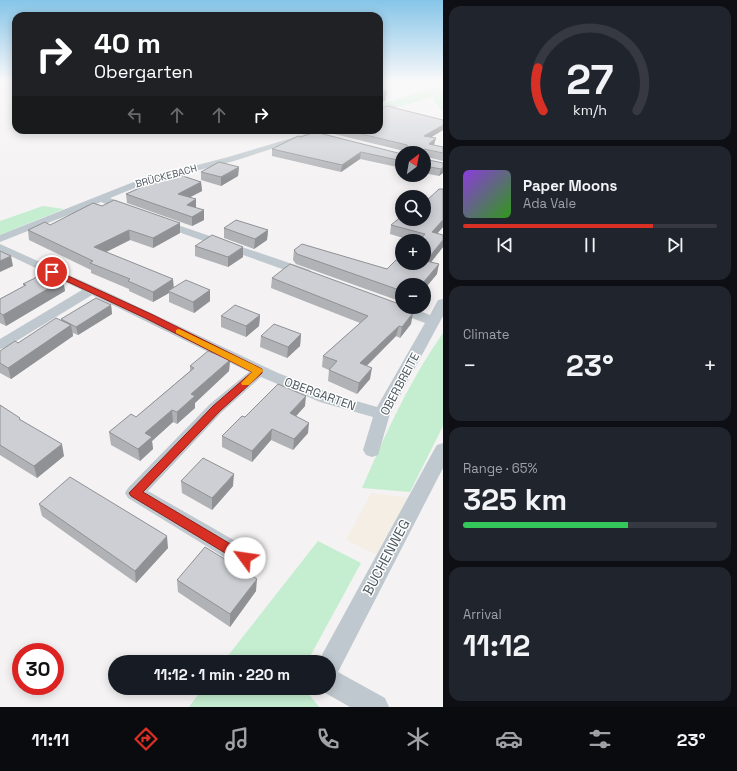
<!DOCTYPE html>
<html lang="en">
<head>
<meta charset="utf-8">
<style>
	:root { --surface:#171b24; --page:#20242c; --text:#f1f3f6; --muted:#9ea1a6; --line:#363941; --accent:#d93025 }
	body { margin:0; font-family:"Space Grotesk",sans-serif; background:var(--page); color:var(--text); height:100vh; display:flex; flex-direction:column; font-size:15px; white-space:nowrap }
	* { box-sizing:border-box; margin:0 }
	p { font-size:13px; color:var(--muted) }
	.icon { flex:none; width:22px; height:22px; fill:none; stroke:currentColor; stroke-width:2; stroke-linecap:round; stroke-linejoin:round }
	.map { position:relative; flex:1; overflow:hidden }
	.details { display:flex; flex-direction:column; gap:6px; padding:6px; background:#0d0f14; width:294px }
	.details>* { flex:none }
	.hud { position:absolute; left:12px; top:12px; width:371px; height:122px; border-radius:12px; box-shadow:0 2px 10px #0003; background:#202124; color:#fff; overflow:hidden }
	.needle { width:26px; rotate:31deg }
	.controls { position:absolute; left:395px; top:146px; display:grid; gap:8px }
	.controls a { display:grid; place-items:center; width:36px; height:36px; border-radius:50%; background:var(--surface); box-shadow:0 2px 10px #0003; font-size:20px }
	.speed { position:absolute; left:12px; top:643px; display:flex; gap:8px; font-size:20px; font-weight:700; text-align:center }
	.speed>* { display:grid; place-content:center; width:52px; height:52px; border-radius:50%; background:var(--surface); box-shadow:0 2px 10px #0003; line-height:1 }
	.speed .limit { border:6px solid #d22; background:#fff; color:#111 }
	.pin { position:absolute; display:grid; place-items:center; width:34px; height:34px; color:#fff; margin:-17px; border:2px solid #fff; border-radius:50%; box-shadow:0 1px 4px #0007 }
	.me { position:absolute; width:44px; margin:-22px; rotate:301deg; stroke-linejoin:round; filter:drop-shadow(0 0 3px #0008) }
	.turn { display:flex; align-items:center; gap:14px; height:84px; padding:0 16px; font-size:18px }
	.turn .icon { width:52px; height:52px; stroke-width:2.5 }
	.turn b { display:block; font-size:28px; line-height:34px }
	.lanes { display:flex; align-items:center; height:38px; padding:0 16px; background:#0003; justify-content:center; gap:20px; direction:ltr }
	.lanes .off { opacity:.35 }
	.big { font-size:30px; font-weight:700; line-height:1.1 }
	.details .widget { flex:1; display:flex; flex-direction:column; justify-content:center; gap:6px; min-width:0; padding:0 14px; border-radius:12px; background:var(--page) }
	.details .dial { align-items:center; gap:0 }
	.dial svg { height:104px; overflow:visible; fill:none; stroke:var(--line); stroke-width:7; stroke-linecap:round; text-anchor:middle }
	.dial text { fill:var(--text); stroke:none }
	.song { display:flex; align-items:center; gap:12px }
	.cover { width:48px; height:48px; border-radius:6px; background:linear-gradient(135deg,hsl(270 70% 55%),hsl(110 70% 35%)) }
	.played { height:4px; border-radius:2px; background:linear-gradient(90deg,var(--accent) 75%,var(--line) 75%) }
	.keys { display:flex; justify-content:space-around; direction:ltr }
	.heat { display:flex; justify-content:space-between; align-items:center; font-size:22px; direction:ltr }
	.charge { height:6px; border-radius:3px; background:linear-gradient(90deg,#34c759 65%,var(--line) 0) }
	.trip { position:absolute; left:108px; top:655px; width:228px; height:40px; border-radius:20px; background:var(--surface); box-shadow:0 2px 10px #0003; font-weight:700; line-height:40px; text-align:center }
	.tab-bar { display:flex; height:64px; justify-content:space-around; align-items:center; background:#090b0e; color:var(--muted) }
	.tab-bar .icon { width:28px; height:28px }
	.tab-bar .selected { color:var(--accent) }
	.tab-bar b { font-size:18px; color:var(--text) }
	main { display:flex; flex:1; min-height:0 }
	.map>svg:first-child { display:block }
</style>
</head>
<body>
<main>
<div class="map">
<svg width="443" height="707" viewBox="0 0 443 707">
	<rect width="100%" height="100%" fill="#f4f2f3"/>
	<path fill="#c5eed0" d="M443,84V110H441L432,97L379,113V105Z
		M43,206L64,209L0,235V221Z
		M443,333V426L410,492L362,488C386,433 409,381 443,333Z
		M318,541L361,563L307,662H223Z
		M203,688H304L319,707H189Z"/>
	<path fill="#f4eee5" d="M371,493L412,498L385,559L346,540Z"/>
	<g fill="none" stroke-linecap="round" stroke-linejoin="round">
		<path fill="#bfc8ce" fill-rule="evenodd" d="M392,104L396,106L395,108L379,113V108Z
			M319,130H331L234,161L142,185L110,198L133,208L134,210L133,212H125L101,202L0,242V235L136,181L228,157Z
			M160,219L310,270L312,273L306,277L302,276L156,224L155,222Z
			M0,244L109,293L278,373L332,394L377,407L425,323L383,307L381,304L383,301L388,300L402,305V307H409L430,315L438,300L443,299V316L390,414L378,455L372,457L366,455L363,450L373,417L320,402L261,377L222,412L148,491L253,551L256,558L253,565L245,567L237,565L128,498L125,493L128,488L210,404L249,372L92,295L5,348L0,349V339L82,290L0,251Z
			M443,443V468L338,672L385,698L389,707H350L320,690L319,688H329V662H318L434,450L437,445Z"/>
		<path fill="#c1ccd4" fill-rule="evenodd" d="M293,130H312L343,139L345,141L339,145L295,132Z"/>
	</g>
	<path fill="#b0b2b6" d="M330,130H443L431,137L434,145L443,147V161L424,156V159L443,163V173L439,176L424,173V153H404V151L330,133Z
		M272,149L402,154V168L360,159L341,172L272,156Z
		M239,167L238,176L221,186L201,180V172Z
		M201,182L202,191L189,198L196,199V208L204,210V220L192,226L127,203L126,194Z
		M443,189V227L437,233L443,247L431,262L437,274L427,286L424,296V285H402V302L296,264L293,260L294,250L387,269L400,261L424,241H413L390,234L391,225L424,219Z
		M50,225L180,233L153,248L130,240L106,252L174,288L210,290V301L194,313L169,302V293L153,302L129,291V289L91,273V270L29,240L28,230Z
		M224,228L268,230L267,240L254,249L224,238Z
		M195,246L243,257L228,267L195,256Z
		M272,278L407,311L411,324L400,338L396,336L367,366L370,379L357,394L328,381L329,370L322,367L323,356L360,323L271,288Z
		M63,280L65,291L6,326L0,323V299L24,286L23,284Z
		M111,305L112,314L78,335L73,333V336L11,379L0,373V351L18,343L62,320L61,319Z
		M260,315L259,326L246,337L221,327V316Z
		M301,334L300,346L287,358L260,347L261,336Z
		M230,360L229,371L195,403V408L177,424L173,422L152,441L153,449L140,461L111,445L109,432L136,417L190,371V366Z
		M0,405L21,420L64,456L37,478L0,455Z
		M305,406L296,416L308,433L293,450L271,440L252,462L222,447V436L245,417Z
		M181,481L233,486L212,510L182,493Z
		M39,504L168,548L136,583L42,516Z
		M177,580L256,591L230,627L178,592Z"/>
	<path fill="#909194" d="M387,91L385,101L379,103V93Z
		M443,125V130L422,143L424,136Z
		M436,138L434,145L429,144Z
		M361,152L360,159L341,172L342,165Z
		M239,167L238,176L221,186V177Z
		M443,167V173L439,176L441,169Z
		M201,182L202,191L178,203V194Z
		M196,199V209L187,205Z
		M204,210V220L192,226V217Z
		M443,220V227L430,242L432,232Z
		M180,223V233L153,248V238Z
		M129,230L130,240L96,257L94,247Z
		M268,230L267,240L254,249L255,239Z
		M443,240V247L424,271L426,261Z
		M243,247V257L228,267V257Z
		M11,256L13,266L0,272V261Z
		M439,264L437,274L427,286L424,296V285L422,284Z
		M173,279L174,290L168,291L169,293L153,302V292Z
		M63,280L65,291L6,326L3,315Z
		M210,290V301L194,313L193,302Z
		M111,305L112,314L78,335L76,327Z
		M413,313L411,324L400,338L402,327Z
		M260,315L259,326L246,337V326Z
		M71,325L73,336L11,379L8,368Z
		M399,326L396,336L358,374L360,363Z
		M301,334L300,346L287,358L288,347Z
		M230,360L229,371L195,403V408L177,424V412L191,394Z
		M372,368L370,379L357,394L359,383Z
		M306,396L305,406L289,424L290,413Z
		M172,410L173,422L152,441L153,449L140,461L138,449L145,433Z
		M309,423L308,433L293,450L294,439Z
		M272,429L271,440L252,462V451Z
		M62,444L64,456L37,478L34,466Z
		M234,474L233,486L212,510V498Z
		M167,536L168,548L136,583L135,571Z
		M257,579L256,591L230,627V614Z"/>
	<path fill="#cdcfd4" stroke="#909194" d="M379,89L387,91L379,93Z
		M387,106L443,120V125L424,136L436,138L429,144L443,147V153L424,149V159L443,163V167L441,169L424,166V153H404L405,148L408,146L407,145L345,130H379V109Z
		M315,132L402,154V161L361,152L342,165L272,149L298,136L301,137Z
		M219,162L239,167L221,177L201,172Z
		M174,173L201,182L178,194L196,199L187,205L204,210L192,217L126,194Z
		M439,189H443V220L432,232L443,235V240L426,261L439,264L422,284L427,285L424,289V285H402V291L297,254L294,250L302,244L387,269L396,260L400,261L402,259V263H424V241H419L425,234L391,225L402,216V219H424V203Z
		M114,200L180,223L153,238L129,230L94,247L173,279L153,292L128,281L130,279L90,263L93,261L28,230L45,222L50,225L93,203L102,206Z
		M236,220L268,230L255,239L224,228Z
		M212,235L243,247L228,257L195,246Z
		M0,251L11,256L0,261Z
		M290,264L402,305V307H408L405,311L413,313L402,327L399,326L360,363L372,368L359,383L329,370L337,361L323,356L368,316L272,278Z
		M45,273L63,280L3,315L0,313V299L26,285L23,284Z
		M186,280L210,290L193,302L168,291Z
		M96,298L111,305L76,327L61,319Z
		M235,305L260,315L246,326L221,316Z
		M56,318L71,325L8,368L0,363V351L15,341L18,343Z
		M274,324L301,334L288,347L261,336Z
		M208,351L230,360L191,394L195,396L177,412L172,410L145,433L152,437L138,449L109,432L131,414L136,417L194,368L190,366Z
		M278,384L306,396L290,413L309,423L294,439L272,429L252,451L222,436L242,416L245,417Z
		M0,405L20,418L19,419L62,444L34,466L0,445Z
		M203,458L234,474L212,498L181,481Z
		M70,477L167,536L135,571L39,504Z
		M205,547L257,579L230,614L177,580Z"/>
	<linearGradient id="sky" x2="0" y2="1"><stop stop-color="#86c5e8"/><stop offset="0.45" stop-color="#faf9fa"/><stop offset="1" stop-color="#faf9fa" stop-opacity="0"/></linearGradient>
	<rect width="443" height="181" fill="url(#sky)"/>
	<path fill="#d93025" stroke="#8d1f18" d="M49,270H55L151,314L262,369V373L220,411L143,492L249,555L251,558L249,562L245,564L240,562L131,496L129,493L213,406L252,372L145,318L49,273Z"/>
	<path fill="#f59e0b" d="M179,329L262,369L263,371L249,385H242L241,383L252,372L176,333V330Z"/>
	<g text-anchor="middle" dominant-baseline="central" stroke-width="3" stroke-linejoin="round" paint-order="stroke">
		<g font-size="10" fill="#4b575f" stroke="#fff">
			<text transform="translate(166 176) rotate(-15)">BRÜCKEBACH</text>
		</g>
		<g font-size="12" fill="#4b575f" stroke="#fff">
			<text transform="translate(400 384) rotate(-62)">OBERBREITE</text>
			<text transform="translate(320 394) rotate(20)">OBERGARTEN</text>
		</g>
		<g font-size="14" fill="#4b575f" stroke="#fff">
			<text transform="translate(386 557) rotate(-62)">BUCHENWEG</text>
		</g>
	</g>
</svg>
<div class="controls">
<a><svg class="needle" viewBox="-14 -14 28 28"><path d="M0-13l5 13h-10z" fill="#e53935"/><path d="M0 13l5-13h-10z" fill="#9ea1a6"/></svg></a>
<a><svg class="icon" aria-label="search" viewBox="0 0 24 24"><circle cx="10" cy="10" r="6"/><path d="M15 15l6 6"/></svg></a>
<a>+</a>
<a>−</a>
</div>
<div class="speed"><div class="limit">30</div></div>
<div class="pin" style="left:52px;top:272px;background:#d93025"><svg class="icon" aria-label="arrive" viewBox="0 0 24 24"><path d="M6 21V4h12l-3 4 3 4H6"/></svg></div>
<svg class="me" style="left:245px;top:558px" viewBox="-20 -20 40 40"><circle r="19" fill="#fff"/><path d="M0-13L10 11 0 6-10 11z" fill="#d93025"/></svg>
<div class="trip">11:12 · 1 min · 220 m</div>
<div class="hud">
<div class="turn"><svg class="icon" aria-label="right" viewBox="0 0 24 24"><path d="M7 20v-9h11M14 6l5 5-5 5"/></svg><div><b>40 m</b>Obergarten</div></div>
<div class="lanes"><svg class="icon off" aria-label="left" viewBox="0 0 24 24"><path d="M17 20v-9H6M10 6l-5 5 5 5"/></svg><svg class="icon off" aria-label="ahead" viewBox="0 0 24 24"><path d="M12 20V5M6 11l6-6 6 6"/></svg><svg class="icon off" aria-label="ahead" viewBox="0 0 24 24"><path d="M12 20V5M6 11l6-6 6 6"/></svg><svg class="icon" aria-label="right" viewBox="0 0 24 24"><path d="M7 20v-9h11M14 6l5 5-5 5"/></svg></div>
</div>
</div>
<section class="details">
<div class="widget dial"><svg viewBox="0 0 100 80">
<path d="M14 69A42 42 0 1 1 86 69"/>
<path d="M14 69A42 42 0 0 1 10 36" stroke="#d93025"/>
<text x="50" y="56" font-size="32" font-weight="700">27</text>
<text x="50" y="72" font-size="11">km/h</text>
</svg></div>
<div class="widget">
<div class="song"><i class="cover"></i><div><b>Paper Moons</b><p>Ada Vale</p></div></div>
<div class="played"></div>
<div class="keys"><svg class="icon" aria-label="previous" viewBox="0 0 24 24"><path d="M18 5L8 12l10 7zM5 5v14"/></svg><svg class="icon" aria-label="pause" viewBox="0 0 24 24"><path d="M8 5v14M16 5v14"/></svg><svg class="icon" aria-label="next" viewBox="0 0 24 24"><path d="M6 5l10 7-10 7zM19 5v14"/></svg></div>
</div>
<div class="widget"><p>Climate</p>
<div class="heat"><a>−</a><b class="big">23°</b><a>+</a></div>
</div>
<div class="widget"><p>Range · 65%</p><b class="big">325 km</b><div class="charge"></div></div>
<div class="widget"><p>Arrival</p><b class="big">11:12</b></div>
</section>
</main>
<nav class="tab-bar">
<b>11:11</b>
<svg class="icon selected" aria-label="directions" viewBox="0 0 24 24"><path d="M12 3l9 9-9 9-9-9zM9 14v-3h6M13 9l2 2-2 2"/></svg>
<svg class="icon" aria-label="music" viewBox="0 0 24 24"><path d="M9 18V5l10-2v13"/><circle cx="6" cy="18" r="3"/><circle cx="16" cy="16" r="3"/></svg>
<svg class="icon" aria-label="phone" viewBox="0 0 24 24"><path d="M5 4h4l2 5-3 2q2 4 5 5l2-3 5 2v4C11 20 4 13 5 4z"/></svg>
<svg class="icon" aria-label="climate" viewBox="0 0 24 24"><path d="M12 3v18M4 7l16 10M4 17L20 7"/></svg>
<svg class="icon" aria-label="car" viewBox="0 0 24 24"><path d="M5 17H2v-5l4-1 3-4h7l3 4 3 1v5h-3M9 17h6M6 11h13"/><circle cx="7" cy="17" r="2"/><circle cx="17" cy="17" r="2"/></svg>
<svg class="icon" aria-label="filters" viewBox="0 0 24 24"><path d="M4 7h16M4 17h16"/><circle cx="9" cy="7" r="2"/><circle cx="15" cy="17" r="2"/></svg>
<b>23°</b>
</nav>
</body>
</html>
